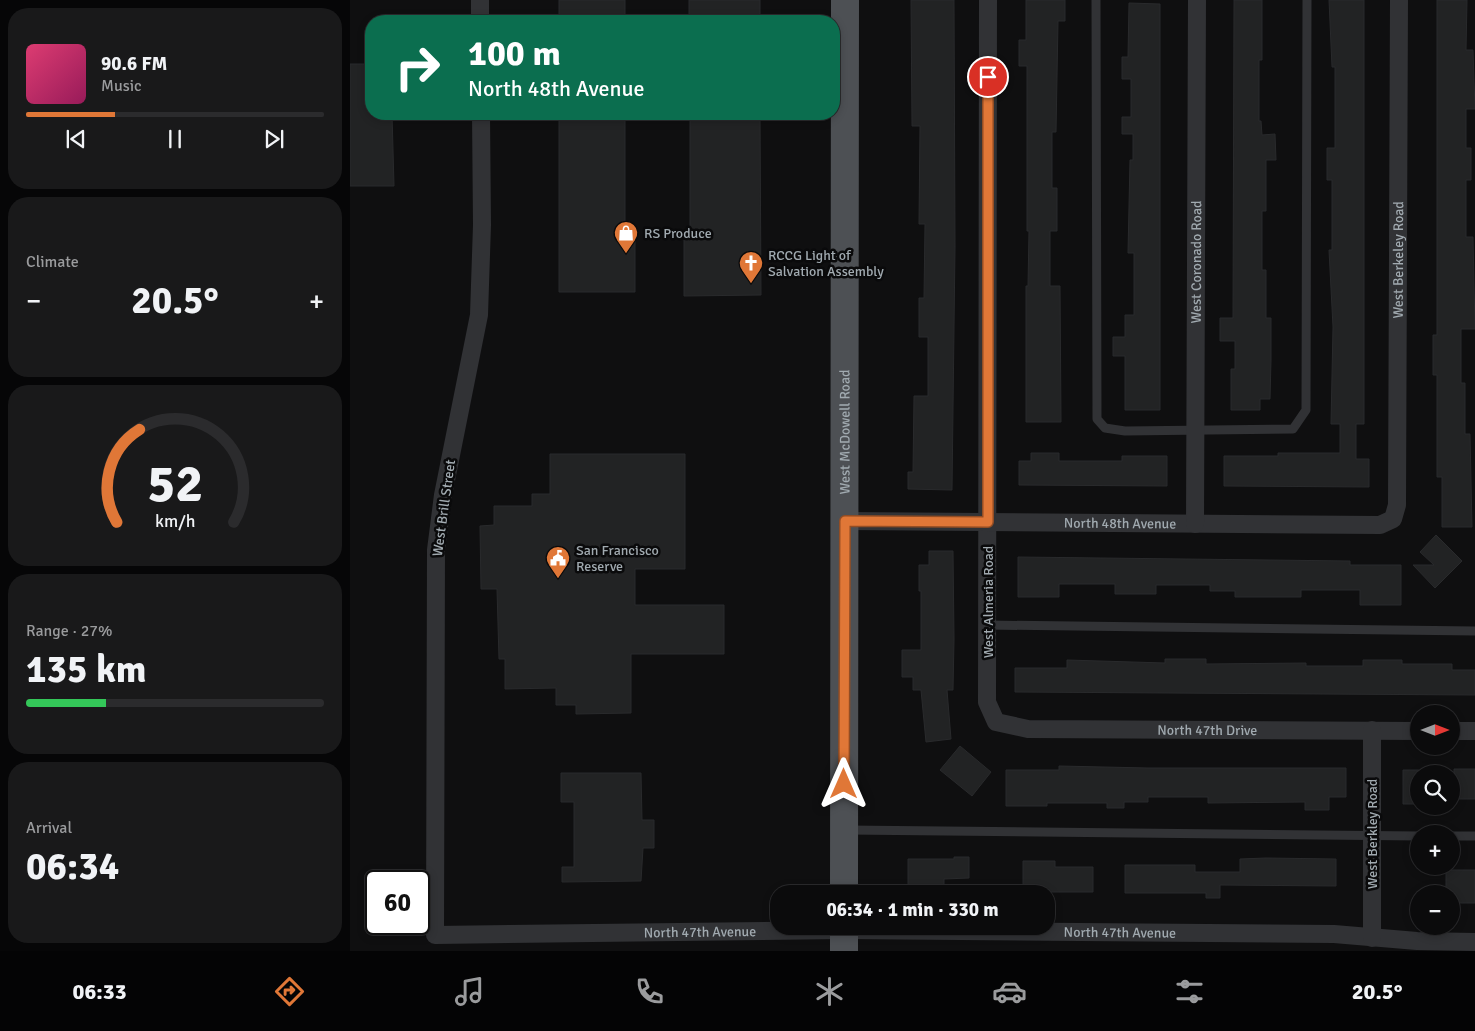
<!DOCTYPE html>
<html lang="en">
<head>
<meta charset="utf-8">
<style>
	:root { --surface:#0b0b0c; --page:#19191a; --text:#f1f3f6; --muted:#9a9b9d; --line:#2b2b2d; --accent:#e07737 }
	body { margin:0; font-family:Signika,sans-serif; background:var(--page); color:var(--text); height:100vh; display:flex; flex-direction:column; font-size:19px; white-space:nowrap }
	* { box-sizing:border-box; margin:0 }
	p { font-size:16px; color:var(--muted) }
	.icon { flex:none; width:28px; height:28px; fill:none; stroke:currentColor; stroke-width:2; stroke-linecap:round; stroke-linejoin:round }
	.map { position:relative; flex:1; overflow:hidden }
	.drawer { display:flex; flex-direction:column; gap:8px; padding:8px; background:#060607; width:350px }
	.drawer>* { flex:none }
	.guide { position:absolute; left:15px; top:15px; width:475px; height:105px; border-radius:20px; box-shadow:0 2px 8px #0003,0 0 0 1px var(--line); background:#0b6e4f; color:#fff; overflow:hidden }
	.needle { width:32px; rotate:90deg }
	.fabs { position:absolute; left:1060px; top:705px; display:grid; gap:10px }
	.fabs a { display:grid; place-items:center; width:50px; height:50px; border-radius:50%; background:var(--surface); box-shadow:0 2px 8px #0003,0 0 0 1px var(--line); font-size:25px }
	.speed { position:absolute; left:15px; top:870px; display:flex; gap:10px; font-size:25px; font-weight:700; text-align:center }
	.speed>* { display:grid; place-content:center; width:65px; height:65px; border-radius:50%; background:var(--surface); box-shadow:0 2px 8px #0003,0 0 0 1px var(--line); line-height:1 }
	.speed .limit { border:2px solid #111; border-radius:8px; background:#fff; color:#111 }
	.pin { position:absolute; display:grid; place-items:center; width:42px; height:42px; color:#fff; margin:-21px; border:2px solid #fff; border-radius:50%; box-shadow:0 1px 5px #0007 }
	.me { position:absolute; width:55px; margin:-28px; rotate:0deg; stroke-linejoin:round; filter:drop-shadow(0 0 4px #0008) }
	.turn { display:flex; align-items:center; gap:18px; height:105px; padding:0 20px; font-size:22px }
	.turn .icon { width:65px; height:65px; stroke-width:2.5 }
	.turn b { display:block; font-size:35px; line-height:42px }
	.big { font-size:38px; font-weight:700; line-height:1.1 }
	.drawer .tile { flex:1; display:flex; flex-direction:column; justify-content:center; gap:8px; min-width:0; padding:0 18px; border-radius:20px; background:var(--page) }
	.drawer .dial { align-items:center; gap:0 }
	.dial svg { height:130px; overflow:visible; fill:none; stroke:var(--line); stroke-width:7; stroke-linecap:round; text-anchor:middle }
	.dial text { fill:var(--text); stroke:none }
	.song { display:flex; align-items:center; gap:15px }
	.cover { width:60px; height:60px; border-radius:8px; background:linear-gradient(135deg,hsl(340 70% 55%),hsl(330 70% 35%)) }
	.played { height:5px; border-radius:2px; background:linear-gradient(90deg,var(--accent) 30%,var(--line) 30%) }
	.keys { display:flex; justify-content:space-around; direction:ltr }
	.heat { display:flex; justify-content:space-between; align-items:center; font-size:28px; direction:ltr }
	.charge { height:8px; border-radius:4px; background:linear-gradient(90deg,#34c759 27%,var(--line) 0) }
	.trip { position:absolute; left:420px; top:885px; width:285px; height:50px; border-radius:20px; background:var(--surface); box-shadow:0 2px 8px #0003,0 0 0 1px var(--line); font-weight:700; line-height:50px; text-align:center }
	.menu { display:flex; height:80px; justify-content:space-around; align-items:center; background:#040405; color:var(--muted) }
	.menu .icon { width:35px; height:35px }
	.menu .active { color:var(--accent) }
	.menu b { font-size:22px; color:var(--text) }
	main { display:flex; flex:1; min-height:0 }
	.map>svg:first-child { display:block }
</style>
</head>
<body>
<main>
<section class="drawer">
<div class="tile">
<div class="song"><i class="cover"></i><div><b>90.6 FM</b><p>Music</p></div></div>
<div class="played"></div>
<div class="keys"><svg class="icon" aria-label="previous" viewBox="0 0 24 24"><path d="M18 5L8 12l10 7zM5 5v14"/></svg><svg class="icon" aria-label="pause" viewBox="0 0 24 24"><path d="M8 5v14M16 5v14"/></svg><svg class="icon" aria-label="next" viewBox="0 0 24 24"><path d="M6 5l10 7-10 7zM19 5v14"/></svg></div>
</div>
<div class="tile"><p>Climate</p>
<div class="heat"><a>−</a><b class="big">20.5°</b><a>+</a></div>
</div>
<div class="tile dial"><svg viewBox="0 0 100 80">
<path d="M14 69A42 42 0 1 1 86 69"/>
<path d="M14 69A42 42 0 0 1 28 12" stroke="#e07737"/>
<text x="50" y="56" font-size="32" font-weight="700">52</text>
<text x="50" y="72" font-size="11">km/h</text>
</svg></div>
<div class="tile"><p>Range · 27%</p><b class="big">135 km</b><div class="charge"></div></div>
<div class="tile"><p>Arrival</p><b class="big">06:34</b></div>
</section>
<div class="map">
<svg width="1125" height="951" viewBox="0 0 1125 951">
	<rect width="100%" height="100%" fill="#0f0f10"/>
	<path fill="#222324" stroke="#292a2c" d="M209,0H275V21H209Z
		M339,0H410V21H339Z
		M561,0H604L605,247L602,490L558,489V472H563L564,396H578V337H569V298H574L575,224H569L570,126H562Z
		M676,0H715V21H708L706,132H702V188H707V231H700V286H710L711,422H676V286H678L679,231H677V66H669V40H676Z
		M884,0H912V60H909V121H911L912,135L925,134L926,160H916V211H912V270H916V318H921V360L920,399H910V410H881V369H885V341H870V318H883Z
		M979,0H1014V424H1006V459H1019V487L874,486V456H928V453H990V424H981L983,327L979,250H982V180H977V148H985V67H982Z
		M1087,0H1117L1116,50H1123L1125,109H1116V148H1121V180H1116V237H1123L1125,329H1111V383H1115V434H1120L1122,527H1092V477H1087V375H1083V335H1087Z
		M779,3L810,4V410H775V356H763V337H775V315H784V253H778L780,160H783V134H772V117H781V79H772V57H778Z
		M0,64H21V114H42L44,186H0Z
		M209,114H275V236H285V292H209Z
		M340,114H410L411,295L334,296V240H340Z
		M681,453H709V461H772V456H817V486L669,485V461H681Z
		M200,454H335V569H285V605H374V654H281V713L226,714V705H206V688L155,689V659H149L147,589H131L130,526L144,525V506H182V494H200Z
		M1086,535L1112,561L1085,588L1063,565H1084L1070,552Z
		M579,551H603L604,639L603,690H597L601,739L576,742L571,690H563V677H552V650H571V591H569V565H579Z
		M668,557L1000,561V565H1051V605H1010V590H951V597H885V591H860V585H806V594H765V584H709V597H668Z
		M815,659H856V664L956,663V666H1013V660H1052V664H1102V670H1125V695L665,692V668H717V660L815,663Z
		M610,746L641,772L622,796L590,770Z
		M709,766L798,768H996V797H979V810H955V802L858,803V797H798V802H774V808H757V803H697V806H656V770H709Z
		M1104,769H1125V799H1104Z
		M1053,770H1069V804H1053Z
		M211,773H291L292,820H304V848H293L291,881L212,882V867H224V802H211Z
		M604,857H619V878L594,879V887H558V859H604Z
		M916,858L986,859V886L870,885V898H856V893H775V865H845V872H890V859Z
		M673,861H705V867H743V892H673Z
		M1096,870H1125V903H1101V894H1096Z"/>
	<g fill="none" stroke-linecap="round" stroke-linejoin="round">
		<path stroke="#313235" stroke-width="9" d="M746,0L747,419L755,428L775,431L943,429L956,410L957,0
			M637,625L1125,631
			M497,830L1069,836
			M1101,836H1125"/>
		<g stroke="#313235" stroke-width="18">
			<path d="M130,0V21"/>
			<path id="s1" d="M638,0L637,702L646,722L678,729L1069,731"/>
			<path id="s2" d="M131,114L132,225L129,315L93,495L86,550L85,935L494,930L984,934L1067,941L1125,942"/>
			<path id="s3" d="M495,521L1030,525L1043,519L1047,505L1049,0"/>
			<path id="s4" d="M845,524L847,0"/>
			<path d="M1022,730V938"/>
			<path d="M1101,731H1125"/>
		</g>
		<g stroke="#4d5054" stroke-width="28">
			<path id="s5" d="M494,894L495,0"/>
			<path d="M494,951V926"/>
		</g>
	</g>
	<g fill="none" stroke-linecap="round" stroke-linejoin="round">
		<g stroke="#924d24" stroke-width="12">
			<path id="route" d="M494,784L495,521L638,522V77"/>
		</g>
		<use href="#route" stroke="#e07737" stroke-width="9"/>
	</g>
	<defs>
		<g id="shop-pin" transform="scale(1.25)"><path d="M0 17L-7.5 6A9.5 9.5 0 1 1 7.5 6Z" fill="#e07737" stroke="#0a0a0b"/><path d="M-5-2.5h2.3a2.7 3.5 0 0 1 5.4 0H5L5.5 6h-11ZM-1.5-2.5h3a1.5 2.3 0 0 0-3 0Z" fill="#fff"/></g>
		<g id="church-pin" transform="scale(1.25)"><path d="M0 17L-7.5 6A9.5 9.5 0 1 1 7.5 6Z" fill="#e07737" stroke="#0a0a0b"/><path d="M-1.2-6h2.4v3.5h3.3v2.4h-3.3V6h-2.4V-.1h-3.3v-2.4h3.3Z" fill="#fff"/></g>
		<g id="civic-pin" transform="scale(1.25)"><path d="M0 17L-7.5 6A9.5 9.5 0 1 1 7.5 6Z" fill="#e07737" stroke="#0a0a0b"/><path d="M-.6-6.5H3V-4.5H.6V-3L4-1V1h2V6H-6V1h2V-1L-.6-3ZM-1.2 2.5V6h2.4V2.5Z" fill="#fff"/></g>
	</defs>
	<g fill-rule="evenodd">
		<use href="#shop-pin" x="276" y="233"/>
		<use href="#church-pin" x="401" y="263"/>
		<use href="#civic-pin" x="208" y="558"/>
	</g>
	<g text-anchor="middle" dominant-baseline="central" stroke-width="5" stroke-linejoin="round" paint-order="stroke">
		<g font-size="14" fill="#a1aab0" stroke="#0a0a0b" text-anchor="start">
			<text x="294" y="233">RS Produce</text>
			<text x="418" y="255">RCCG Light of<tspan x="418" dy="16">Salvation Assembly</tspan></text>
			<text x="226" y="550">San Francisco<tspan x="226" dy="16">Reserve</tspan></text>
		</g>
		<g font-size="14" fill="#a1aab0" stroke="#0a0a0b">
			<text stroke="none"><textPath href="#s3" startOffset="809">West Berkeley Road</textPath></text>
			<text stroke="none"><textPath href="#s4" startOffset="262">West Coronado Road</textPath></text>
			<text stroke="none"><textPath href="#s5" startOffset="462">West McDowell Road</textPath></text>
			<text transform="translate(94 508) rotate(-82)">West Brill Street</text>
			<text stroke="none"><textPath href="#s3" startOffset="275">North 48th Avenue</textPath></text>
			<text transform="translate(638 602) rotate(-90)">West Almeria Road</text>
			<text stroke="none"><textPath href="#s1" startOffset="936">North 47th Drive</textPath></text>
			<text transform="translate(1022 834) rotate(-90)">West Berkley Road</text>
			<text stroke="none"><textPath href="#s2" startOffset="1090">North 47th Avenue</textPath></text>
			<text stroke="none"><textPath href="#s2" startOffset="1510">North 47th Avenue</textPath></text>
		</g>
	</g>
</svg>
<div class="fabs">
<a><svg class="needle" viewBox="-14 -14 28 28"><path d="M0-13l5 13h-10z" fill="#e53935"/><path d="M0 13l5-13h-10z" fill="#9a9b9d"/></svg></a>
<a><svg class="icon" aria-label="search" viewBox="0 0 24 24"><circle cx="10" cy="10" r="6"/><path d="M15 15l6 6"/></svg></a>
<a>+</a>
<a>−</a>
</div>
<div class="speed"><div class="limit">60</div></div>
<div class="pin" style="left:638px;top:77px;background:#d93025"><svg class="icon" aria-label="arrive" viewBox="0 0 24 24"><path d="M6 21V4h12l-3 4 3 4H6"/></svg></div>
<svg class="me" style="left:494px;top:784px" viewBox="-20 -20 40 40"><path d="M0-17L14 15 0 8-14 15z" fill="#e07737" stroke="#fff" stroke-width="4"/></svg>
<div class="trip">06:34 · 1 min · 330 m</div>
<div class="guide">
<div class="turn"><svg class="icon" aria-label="right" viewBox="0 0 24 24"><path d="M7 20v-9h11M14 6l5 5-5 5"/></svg><div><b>100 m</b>North 48th Avenue</div></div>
</div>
</div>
</main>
<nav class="menu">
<b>06:33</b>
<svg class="icon active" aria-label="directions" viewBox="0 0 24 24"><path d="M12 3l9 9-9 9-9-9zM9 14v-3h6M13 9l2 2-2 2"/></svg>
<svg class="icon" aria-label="music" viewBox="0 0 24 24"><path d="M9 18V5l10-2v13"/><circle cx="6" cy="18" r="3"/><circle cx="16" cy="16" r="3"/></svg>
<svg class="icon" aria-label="phone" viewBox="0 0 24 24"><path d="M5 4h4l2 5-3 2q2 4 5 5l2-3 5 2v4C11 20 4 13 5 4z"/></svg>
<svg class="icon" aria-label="climate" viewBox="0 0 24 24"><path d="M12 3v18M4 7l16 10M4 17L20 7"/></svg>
<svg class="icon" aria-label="car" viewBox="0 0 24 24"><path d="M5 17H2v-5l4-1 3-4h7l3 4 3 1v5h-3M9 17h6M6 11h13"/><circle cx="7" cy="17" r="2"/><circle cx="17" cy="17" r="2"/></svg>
<svg class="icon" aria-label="filters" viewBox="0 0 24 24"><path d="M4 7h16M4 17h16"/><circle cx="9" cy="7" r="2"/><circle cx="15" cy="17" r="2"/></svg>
<b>20.5°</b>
</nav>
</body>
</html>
